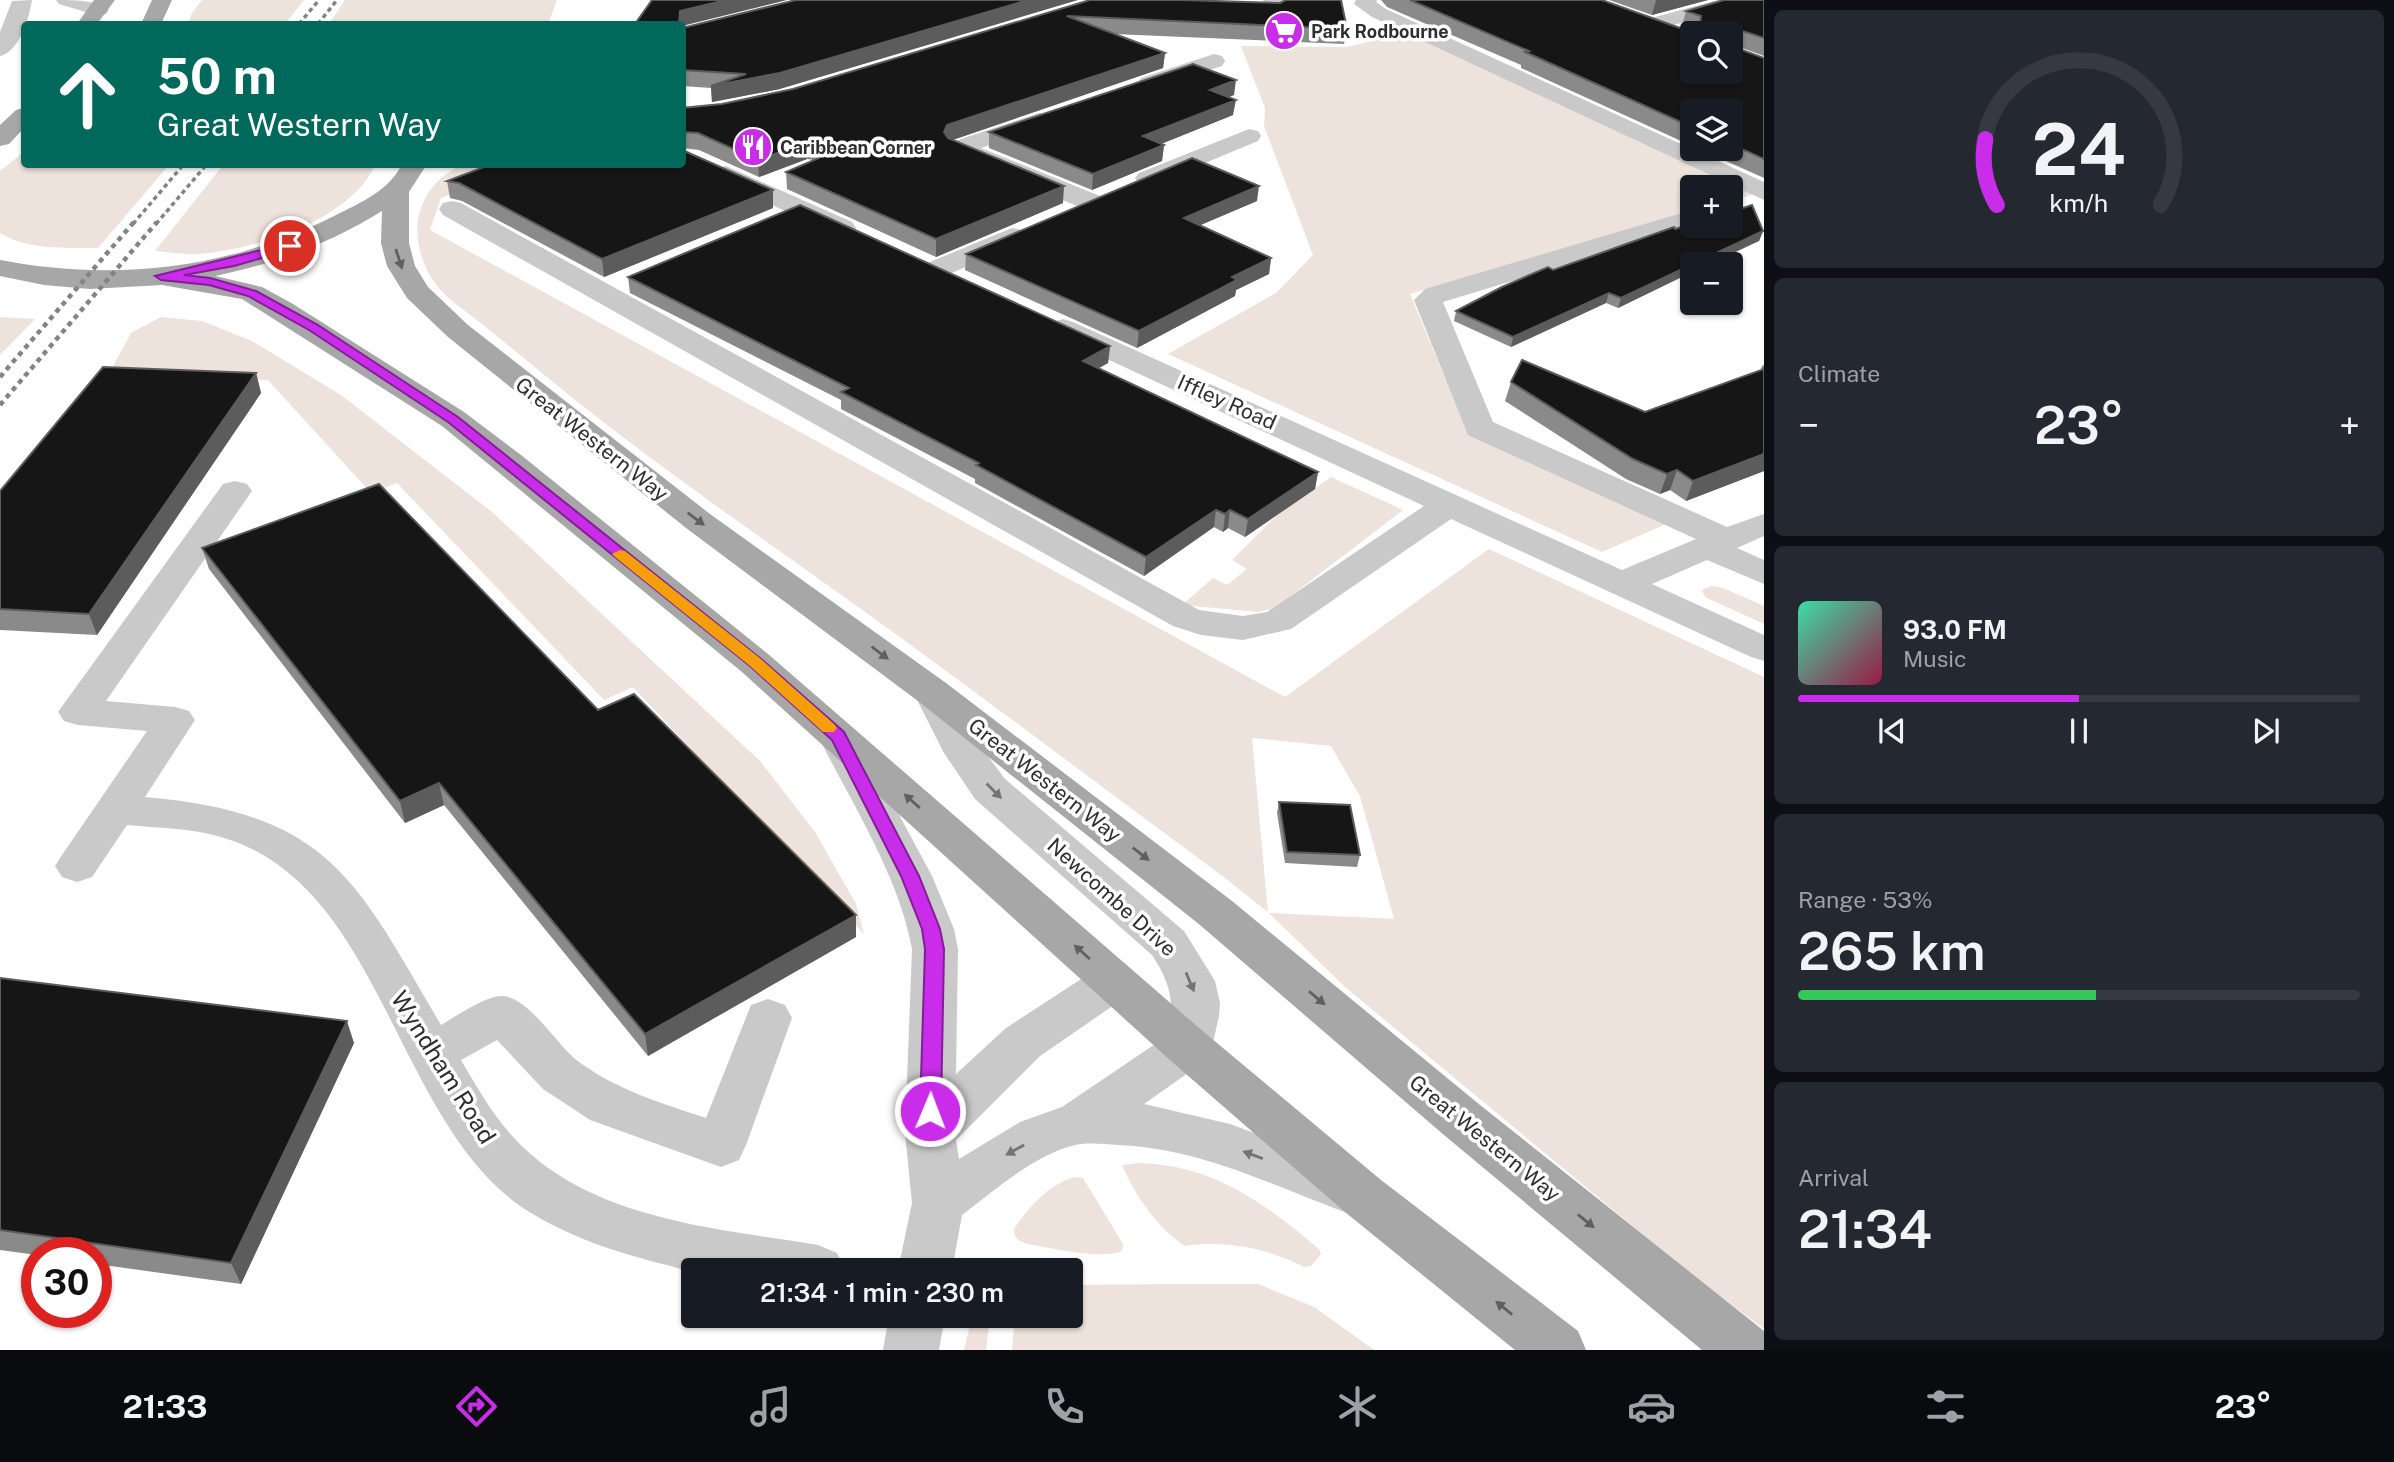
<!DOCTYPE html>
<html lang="en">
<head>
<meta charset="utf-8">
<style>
	:root { --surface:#171b24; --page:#242831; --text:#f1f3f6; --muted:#9ea1a6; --line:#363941; --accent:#ca2dea }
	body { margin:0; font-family:"Public Sans",sans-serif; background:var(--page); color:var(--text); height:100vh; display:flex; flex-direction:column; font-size:26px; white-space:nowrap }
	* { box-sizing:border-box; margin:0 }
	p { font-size:23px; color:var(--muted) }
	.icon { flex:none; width:38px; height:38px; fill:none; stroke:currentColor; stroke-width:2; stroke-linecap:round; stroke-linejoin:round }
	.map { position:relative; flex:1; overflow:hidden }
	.drawer { display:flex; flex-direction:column; gap:10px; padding:10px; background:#0d0f14; width:630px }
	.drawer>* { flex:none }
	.banner { position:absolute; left:21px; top:21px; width:665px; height:147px; border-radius:7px; box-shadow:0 2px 5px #0004; background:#00695c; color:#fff; overflow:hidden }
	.buttons { position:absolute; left:1680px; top:21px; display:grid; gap:14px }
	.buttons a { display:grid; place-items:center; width:63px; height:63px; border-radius:7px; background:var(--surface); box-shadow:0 2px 5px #0004; font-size:35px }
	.speed { position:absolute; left:21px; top:1237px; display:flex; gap:14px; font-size:35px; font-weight:700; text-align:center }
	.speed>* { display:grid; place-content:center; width:91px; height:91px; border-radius:50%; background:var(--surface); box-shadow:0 2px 5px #0004; line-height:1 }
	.speed .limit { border:10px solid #d22; background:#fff; color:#111 }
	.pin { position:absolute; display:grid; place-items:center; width:60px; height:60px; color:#fff; margin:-30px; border:4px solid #fff; border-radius:50%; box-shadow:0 2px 7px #0007 }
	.me { position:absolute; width:77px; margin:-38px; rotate:1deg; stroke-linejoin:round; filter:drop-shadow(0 0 5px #0008) }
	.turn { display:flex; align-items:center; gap:24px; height:147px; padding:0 21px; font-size:32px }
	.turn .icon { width:91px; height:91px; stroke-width:2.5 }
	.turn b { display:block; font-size:49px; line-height:60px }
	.big { font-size:52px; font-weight:600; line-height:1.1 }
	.drawer .tile { flex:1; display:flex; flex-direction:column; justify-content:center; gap:10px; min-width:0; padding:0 24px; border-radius:10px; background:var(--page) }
	.drawer .dial { align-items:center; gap:0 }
	.dial svg { height:182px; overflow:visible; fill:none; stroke:var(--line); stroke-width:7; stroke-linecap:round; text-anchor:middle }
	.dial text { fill:var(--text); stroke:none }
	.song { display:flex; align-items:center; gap:21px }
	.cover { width:84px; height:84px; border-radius:10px; background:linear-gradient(135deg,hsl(160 70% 55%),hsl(340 70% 35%)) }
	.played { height:7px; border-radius:4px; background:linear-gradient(90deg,var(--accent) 50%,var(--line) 50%) }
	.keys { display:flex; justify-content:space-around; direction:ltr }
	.heat { display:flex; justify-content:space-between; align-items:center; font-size:38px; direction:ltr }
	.charge { height:10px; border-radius:5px; background:linear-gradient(90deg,#34c759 53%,var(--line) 0) }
	.trip { position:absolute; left:681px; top:1258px; width:402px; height:70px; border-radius:7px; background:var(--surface); box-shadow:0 2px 5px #0004; font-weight:600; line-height:70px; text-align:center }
	.tab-bar { display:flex; height:112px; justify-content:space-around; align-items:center; background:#090b0e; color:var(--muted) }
	.tab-bar .icon { width:49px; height:49px }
	.tab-bar .selected { color:var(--accent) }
	.tab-bar b { font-size:32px; color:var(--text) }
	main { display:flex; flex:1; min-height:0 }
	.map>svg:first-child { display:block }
</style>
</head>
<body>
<main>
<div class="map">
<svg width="1764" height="1350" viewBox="0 0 1764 1350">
	<rect width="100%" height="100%" fill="#fff"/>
	<path fill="#ede2dc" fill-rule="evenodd" d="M202,0H304L285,24H188L192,13Z
		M345,0H557L548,24H329Z
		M1409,32L1755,194L1731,201V187H1692V212L1410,294L1467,431L1671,522L1602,552L1168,354L1276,293L1313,255L1264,126L1265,108L1241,46L1347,47Z
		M24,152V164L169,165L98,248C67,248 27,250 0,233V171Z
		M223,165L224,164L375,165C351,220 254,250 198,254C184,255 169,252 155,251Z
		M461,165H536L441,198L430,230L1285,697L1489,549L1764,677V1329L1687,1271L1345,987L1269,913L1220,874C1111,794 1003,712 893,632C787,555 677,481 574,399C543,374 513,349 482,324C466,311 443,297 432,279C406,235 414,189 461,165ZM1252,738L1331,746L1360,796L1394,919L1268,913Z
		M0,317L35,319L0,355Z
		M161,317L202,321L252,341L341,395L492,512L760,761L815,832L856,904L864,934L633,687L604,700L397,483L371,493L268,380L110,372L131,333Z
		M1331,477L1403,510L1275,608L1258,612L1182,605L1213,578L1227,585L1247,569L1232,560L1278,514Z
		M1711,586L1723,588L1764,606V624L1705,597L1702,590Z
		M1140,1163C1213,1165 1266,1204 1319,1249L1321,1254L1311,1266L1304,1267C1266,1248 1227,1240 1185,1246C1157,1228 1135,1195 1122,1165Z
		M1074,1177L1083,1178L1123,1244L1122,1251C1101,1260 1051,1248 1028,1244C1019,1241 1014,1239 1014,1229C1030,1206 1047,1186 1074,1177Z
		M1174,1284H1258L1314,1307L1374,1350H1012L1015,1316H1071V1285Z
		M972,1316H990L986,1350H964Z"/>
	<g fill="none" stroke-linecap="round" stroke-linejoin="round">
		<path fill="#c9c9c9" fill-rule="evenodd" d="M32,0C29,18 20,51 0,56V32L12,1Z
			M56,0C72,0 98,0 109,10L106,14L99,16L59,4Z
			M1144,0L1264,3L1263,0H1283L1288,10L1285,14L1278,16C1252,15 1158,20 1144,0Z
			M1356,0H1377L1376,2L1386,9L1764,182V200L1372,17L1354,4Z
			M1718,0H1751L1748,4L1652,31L1644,30L1641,25L1644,20Z
			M1214,54L1222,56L1225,61L1222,66L1149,90L1141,88L1138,83L1141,78Z
			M1039,113L1047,115L1051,120L1047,125L981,148L1100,196L1104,202L1100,208L1091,210L1082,208L949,153L946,148L949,143Z
			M1249,129L1258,131L1261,136L1258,141L1157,183L1148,186L1139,183L1135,178L1139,173Z
			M726,166L852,222L856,228L852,234L843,236L834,234L717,179L713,174L717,169Z
			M452,201L461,203L1199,610L1243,616L1267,612L1424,506L1053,334L1048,328L1053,322L1063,319L1073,322L1622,570L1696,539L1468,435L1414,300L1425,289L1692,210L1694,226L1443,302L1493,422L1727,527L1764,514V536L1737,548L1764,560V584L1707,560L1652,584L1764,635V661L1751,657L1451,519L1291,629L1243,640L1201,635L1173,626L443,215L439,209L443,203Z
			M1012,228L1022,230L1025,236L1022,242L945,276L935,278L925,276L921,270L925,264Z
			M235,481L247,484L252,491L106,701L175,707L189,711L195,720L145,797C329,813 355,878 441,1025C455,1017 488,994 503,996C530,998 557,1046 579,1062C617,1090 661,1103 706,1118L751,1005L768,999L785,1005L792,1018L746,1145L739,1160L721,1167L590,1120L543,1089L497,1040L461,1060C477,1087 493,1116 515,1139C591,1220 716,1228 818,1245L837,1253L845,1270C795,1270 741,1273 693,1271C684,1271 675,1267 667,1265C617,1253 563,1235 520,1206C393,1115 381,883 221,837C191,828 158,828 127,825L92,877L77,882L62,877L55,866L62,855L147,731L78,725L64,721L58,712L223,484Z
			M932,679L946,683L981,747L1005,779L1184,931L1215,981L1220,1003L1219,1016L1212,1047L1205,1061L1144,1104L1230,1124L1365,1174L1373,1190L1365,1206L1347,1213C1271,1185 1200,1148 1118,1145C1104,1144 1089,1142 1075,1145C1034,1155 995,1190 962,1215L952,1270H898L912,1203L905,1133L912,949C899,876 851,802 818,736L824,727L838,723L852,727L932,876L954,929L958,949L956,1074L1006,1028L1098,968L1114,963L1130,968L1137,981L1130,994L1040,1056L956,1140L959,1159L1020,1122L1062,1107L1167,1036C1176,1004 1170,982 1152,955L975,799L944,753L913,692L918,683Z
			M889,1316H945L939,1350H883Z"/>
		<path fill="#a7a7a7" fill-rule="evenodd" d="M94,0H115L97,24H77Z
			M152,0H172L161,24H141Z
			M24,108V128L9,144L0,146V125L16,110Z
			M402,164H427L409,192V243L415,266L428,287L468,325L710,514L946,683L1232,901L1480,1105L1764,1331V1350H1702L1444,1135L1200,925L918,701L686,528L448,337L407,298L387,266L381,243L382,211C331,243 274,264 215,276L262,287L293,304L464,412L521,455L768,654L1205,1033L1381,1180L1578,1331L1586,1350H1515L1345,1212L1171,1061L742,672L442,426L242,299L162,285L90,289L44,285L0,276V260C115,282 231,269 336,215C360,203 390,190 402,164Z"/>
		<path stroke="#848484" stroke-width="3.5" stroke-dasharray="4.5 3.5" stroke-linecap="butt" d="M299,24L319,0
			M318,24L337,0
			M133,224L184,164
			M156,224L207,164"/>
		<path stroke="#848484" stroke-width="4.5" stroke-dasharray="5 4.5" stroke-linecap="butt" d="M0,377L134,222
			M0,405L157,222"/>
	</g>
	<path fill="#8a8a8a" d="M1090,0L1280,3L1285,1L1284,0H1341L1347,29L1344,44L1114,34L1165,53L1163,68L952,140L1063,203L936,257L787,189L786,172L814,160L807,159L759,177L699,150L682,148V108L722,104L793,89Z
		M1381,0H1602L1692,72L1696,32L1682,26L1686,11L1764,0V56L1734,45V47L1764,58V178L1699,149H1731V110H1692V146L1521,68V65L1387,7Z
		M1609,0H1708L1652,15Z
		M682,28L780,89L712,102L711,88L682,86Z
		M1234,95L1229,97L1233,115L1161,144L1164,145L1162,161L1092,190L989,148V132Z
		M447,181L773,190V208L604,277L462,201L450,198Z
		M1257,201L1200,225L1271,258L1269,274L1236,290L1235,296L1137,348L965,270L966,254Z
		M1675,229L1763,231L1759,241L1692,264V272L1618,308L1606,303L1511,347L1454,321L1456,311L1553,270Z
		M628,277L1110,346L1108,363L1099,368L1318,472L1315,489L1245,537L1228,528L1223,532L1214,527L1144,576L975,483V479L841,409V400L630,293Z
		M1764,365V471L1686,501L1670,490L1660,494L1626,479L1505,401L1511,382L1645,412L1760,371L1762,366Z
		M256,373L261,393L97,635L0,630V491Z
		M202,548L598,710L856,915V937L648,1056L444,805L405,823L209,569Z
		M1279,802L1360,855L1357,867L1285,863L1277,813Z
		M0,978L354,1043L241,1284L96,1264V1253H37V1255L0,1250Z"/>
	<path fill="#5c5c5c" d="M726,0H787L682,26V24H679L680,11Z
		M1028,0H1078L780,89L712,102L711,86Z
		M1656,0H1708L1652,15Z
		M1165,53L1163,68L947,142L944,132L947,125Z
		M1236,80L1234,95L1208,105L1210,90Z
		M1236,100L1233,115L1141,152L1143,136Z
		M807,142V159L759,177L758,160Z
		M1164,145L1162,161L1092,190L1093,174Z
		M1064,186L1063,203L936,257V239Z
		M1259,186L1257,201L1182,233L1184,218Z
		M773,190V208L604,277L602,259Z
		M1763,231L1759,241L1710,264H1693Z
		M1271,258L1269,274L1236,290L1235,296L1137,348L1139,331L1232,277Z
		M1692,264V272L1618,308L1621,298Z
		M1609,293L1606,303L1511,347L1513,337Z
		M1110,346L1108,363L1081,378L1083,361Z
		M256,373L261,393L97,635L89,614Z
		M1764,454V471L1686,501L1693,481Z
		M1677,470L1670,490L1660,494L1667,474Z
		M1318,472L1315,489L1245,537L1248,519Z
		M1216,510L1214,527L1144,576L1146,557Z
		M1230,510L1228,528L1223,532L1225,514Z
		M439,783L444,805L405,823L400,801Z
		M856,915V937L648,1056L645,1034Z
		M347,1021L354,1043L241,1284L231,1263Z"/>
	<path fill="#161616" stroke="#5c5c5c" stroke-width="2" d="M652,0H726L680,11L679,24H635Z
		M796,0H1028L780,73L711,86L746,74L682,70V28Z
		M1090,0H1182L1280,3L1286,0H1341L1347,29L1067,16L1165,53L947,125L944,132L948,138L1064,186L936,239L786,172L819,158L823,152L817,145L807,142L758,160L698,133L682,132V108L722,104L793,89Z
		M1410,0H1602L1694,33H1692V72H1731V33H1697L1699,32L1701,16L1686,11L1724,0H1764V38L1737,29L1733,31L1734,47L1764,58V159L1731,144V110H1692V127L1525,52L1529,51Z
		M1193,64L1236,80L1210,90L1236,100L1143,136L1164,145L1093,174L989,132Z
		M682,150L773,190L602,259L459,183L447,181L492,164H682Z
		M1192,158L1259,186L1184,218L1271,258L1232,277L1237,280L1139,331L966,254Z
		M800,205L1110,346L1083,361L1318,472L1248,519L1230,510L1225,514L1216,510L1146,557L976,465L979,463L841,392L849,388L628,277Z
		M1752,205L1763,231L1621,298L1609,293L1513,337L1456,311L1502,287L1548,267L1553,270L1674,227L1675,229L1692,224V226H1731V212Z
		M1522,360L1645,412L1764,369V454L1693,481L1677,470L1667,474L1633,459L1511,382Z
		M103,367L256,373L89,614L0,609V491Z
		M379,484L598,710L634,694L856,915L645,1034L439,783L400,801L202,548Z
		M1279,802L1350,805L1360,855L1287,852Z
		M0,978L347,1021L231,1263L0,1230Z"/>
	<defs><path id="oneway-solid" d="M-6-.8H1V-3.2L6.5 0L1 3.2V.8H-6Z" transform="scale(1.75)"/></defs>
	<g fill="#5f5f5f">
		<use href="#oneway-solid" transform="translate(399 259) rotate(72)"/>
		<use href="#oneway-solid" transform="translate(696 519) rotate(37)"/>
		<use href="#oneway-solid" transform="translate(880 653) rotate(37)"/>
		<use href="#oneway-solid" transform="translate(912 801) rotate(-138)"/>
		<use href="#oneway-solid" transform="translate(1141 854) rotate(38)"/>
		<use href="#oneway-solid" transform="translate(1082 952) rotate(-138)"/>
		<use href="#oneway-solid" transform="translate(1317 998) rotate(40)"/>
		<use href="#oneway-solid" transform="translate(1586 1221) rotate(39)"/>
		<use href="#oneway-solid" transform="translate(1504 1308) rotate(-141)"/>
	</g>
	<g fill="#747474">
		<use href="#oneway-solid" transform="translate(994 791) rotate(45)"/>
		<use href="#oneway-solid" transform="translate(1190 982) rotate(67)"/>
		<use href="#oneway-solid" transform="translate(1015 1150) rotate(151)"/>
		<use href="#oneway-solid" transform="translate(1253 1155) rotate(-160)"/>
	</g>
	<path fill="#ca2dea" stroke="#831d98" stroke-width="2" d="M290,243L294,244V249L234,266L184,275L210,278L256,291L318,325L458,417L761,659L844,732L919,876L940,929L944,949L941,1111L938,1117L930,1119L923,1117L920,1111L925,949L922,929L901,876L832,740L750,666L448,422L309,330L248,296L209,285L161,280L155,276Z"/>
	<path fill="#f59e0b" d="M620,550L625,551L761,659L834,724L837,728L834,732H823L750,666L615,557L612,554Z"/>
	<defs>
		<g id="supermarket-disc" transform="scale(2.0125)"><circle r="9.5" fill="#ca2dea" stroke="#fff"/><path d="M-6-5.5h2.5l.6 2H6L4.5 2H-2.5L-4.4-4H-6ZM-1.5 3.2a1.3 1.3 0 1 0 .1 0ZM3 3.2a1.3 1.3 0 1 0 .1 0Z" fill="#fff"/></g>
		<g id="restaurant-disc" transform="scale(2.0125)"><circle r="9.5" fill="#ca2dea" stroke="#fff"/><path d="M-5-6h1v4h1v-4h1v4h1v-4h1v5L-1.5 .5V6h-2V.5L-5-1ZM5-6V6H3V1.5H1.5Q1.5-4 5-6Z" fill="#fff"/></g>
	</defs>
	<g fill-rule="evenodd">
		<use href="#supermarket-disc" x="1284" y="31"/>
		<use href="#restaurant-disc" x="753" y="147"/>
	</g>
	<g text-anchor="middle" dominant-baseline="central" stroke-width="7" stroke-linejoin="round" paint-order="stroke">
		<g font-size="18" font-weight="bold" fill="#2f2f2f" stroke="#fff" text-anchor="start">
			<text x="1311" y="31">Park Rodbourne</text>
			<text x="780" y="147">Caribbean Corner</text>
		</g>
		<g font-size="21" fill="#2f2f2f" stroke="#fff">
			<text transform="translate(1227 402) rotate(24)">Iffley Road</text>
			<text transform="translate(592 439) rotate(38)">Great Western Way</text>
			<text transform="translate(1045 780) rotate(38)">Great Western Way</text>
			<text transform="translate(1112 897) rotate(42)">Newcombe Drive</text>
			<text transform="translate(1485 1138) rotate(39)">Great Western Way</text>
		</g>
		<g font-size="24" fill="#2f2f2f" stroke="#fff">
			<text transform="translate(444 1067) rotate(58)">Wyndham Road</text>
		</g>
	</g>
</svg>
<div class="buttons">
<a><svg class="icon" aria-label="search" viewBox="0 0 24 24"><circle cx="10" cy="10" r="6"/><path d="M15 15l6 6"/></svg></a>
<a><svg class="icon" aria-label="layers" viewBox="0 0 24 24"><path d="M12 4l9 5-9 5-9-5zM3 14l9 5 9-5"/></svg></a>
<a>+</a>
<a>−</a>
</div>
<div class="speed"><div class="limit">30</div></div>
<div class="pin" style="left:290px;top:246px;background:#d93025"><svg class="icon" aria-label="arrive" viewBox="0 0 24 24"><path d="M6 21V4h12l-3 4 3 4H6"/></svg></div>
<svg class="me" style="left:930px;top:1111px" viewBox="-20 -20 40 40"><circle r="17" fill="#ca2dea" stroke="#fff" stroke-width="3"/><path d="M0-11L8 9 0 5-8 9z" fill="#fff"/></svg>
<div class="trip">21:34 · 1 min · 230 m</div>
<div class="banner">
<div class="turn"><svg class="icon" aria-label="ahead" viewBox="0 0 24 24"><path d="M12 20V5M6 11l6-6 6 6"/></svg><div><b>50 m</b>Great Western Way</div></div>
</div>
</div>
<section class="drawer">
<div class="tile dial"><svg viewBox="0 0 100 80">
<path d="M14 69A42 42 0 1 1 86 69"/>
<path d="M14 69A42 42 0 0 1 9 40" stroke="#ca2dea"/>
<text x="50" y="56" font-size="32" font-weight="700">24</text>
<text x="50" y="72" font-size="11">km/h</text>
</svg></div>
<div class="tile"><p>Climate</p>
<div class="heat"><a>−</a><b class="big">23°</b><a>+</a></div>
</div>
<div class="tile">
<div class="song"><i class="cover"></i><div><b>93.0 FM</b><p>Music</p></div></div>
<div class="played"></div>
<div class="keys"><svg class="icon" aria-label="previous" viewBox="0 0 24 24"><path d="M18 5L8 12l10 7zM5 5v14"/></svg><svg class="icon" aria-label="pause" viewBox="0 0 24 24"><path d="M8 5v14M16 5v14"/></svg><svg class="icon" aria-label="next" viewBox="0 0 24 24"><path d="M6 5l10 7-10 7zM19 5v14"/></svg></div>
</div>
<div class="tile"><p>Range · 53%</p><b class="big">265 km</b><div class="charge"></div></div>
<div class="tile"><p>Arrival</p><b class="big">21:34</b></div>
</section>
</main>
<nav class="tab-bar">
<b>21:33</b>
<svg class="icon selected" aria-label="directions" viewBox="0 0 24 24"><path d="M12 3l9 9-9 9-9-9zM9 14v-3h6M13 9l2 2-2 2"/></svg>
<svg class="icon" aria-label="music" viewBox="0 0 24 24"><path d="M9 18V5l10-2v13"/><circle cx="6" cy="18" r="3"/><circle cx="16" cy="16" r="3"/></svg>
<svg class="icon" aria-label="phone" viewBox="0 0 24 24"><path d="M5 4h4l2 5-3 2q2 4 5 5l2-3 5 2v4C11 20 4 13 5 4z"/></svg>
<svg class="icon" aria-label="climate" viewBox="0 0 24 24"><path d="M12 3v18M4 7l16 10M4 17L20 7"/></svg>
<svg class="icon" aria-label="car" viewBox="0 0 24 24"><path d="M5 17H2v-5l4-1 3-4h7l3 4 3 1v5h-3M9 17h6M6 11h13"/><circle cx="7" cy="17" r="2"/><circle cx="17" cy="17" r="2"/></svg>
<svg class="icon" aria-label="filters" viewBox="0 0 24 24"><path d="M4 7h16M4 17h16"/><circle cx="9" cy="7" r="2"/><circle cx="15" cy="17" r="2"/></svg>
<b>23°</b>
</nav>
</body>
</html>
